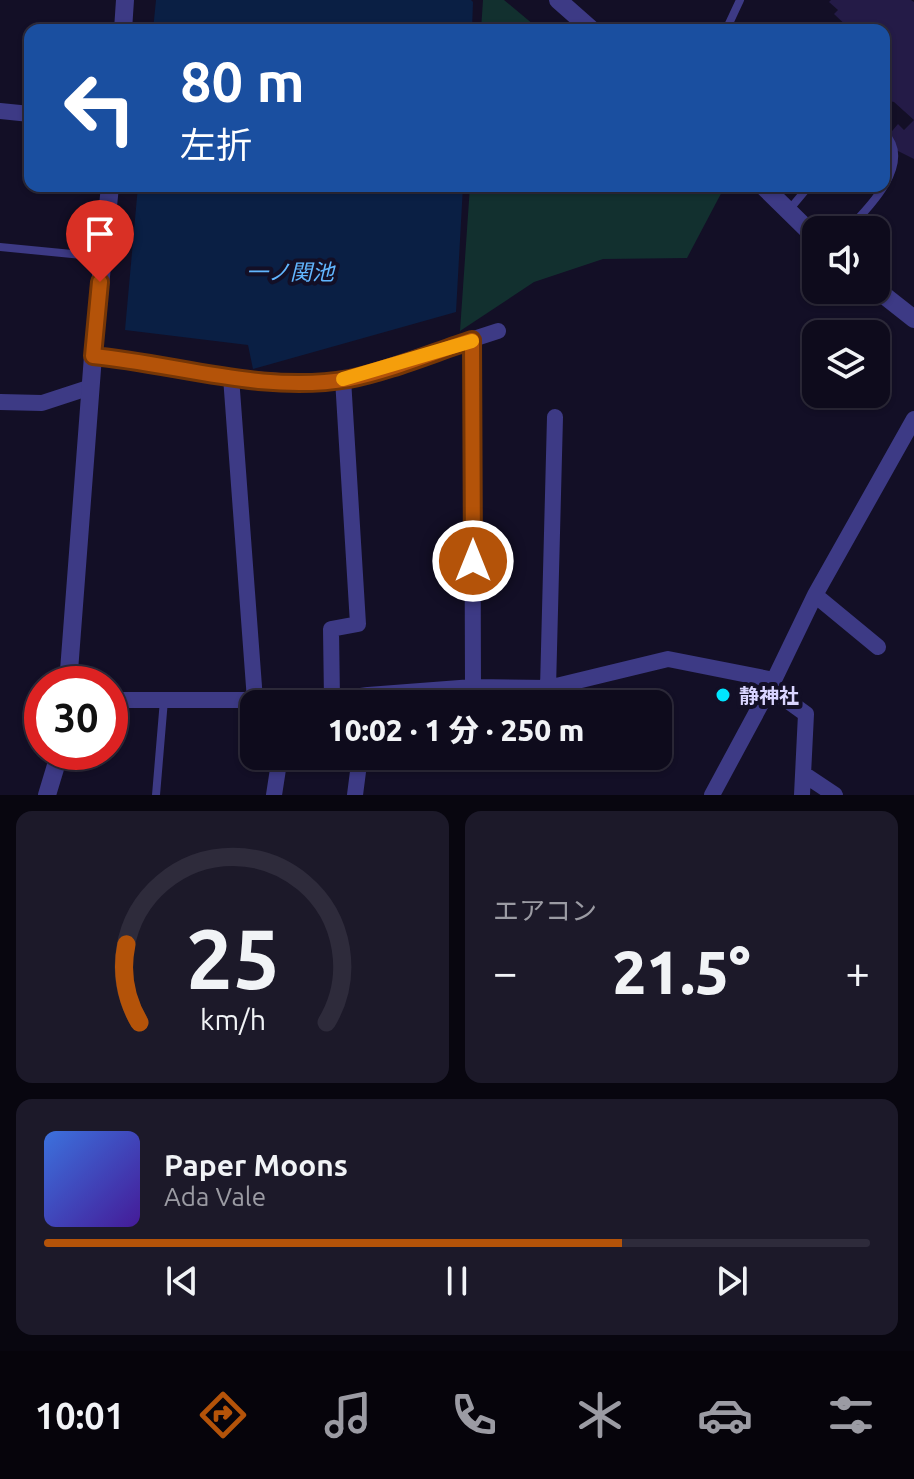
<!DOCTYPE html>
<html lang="ja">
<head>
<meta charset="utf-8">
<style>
	:root { --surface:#0e0b1c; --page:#1c1929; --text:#f1f3f6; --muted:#9b9ba3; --line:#2e2b3b; --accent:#b45309 }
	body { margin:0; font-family:Ubuntu,"Noto Sans JP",sans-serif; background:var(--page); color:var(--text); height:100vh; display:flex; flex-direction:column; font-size:30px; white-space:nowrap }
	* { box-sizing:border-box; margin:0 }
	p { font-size:26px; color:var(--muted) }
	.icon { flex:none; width:44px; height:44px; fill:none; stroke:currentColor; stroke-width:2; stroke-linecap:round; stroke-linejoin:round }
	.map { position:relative; height:795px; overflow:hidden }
	.side { display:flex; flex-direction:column; gap:16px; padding:16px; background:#08060f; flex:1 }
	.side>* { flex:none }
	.top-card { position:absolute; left:24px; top:24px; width:866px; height:168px; border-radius:16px; box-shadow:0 2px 6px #0004,0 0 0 2px var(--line); background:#1a4fa0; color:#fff; overflow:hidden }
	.tools { position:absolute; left:802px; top:216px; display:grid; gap:16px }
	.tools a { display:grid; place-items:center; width:88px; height:88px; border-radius:16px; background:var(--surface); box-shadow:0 2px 6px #0004,0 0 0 2px var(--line); font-size:40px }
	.speed { position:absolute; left:24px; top:666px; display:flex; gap:16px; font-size:40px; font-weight:700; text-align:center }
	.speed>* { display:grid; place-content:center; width:104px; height:104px; border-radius:50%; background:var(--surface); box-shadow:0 2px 6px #0004,0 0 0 2px var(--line); line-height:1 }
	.speed .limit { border:12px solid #d22; background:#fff; color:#111 }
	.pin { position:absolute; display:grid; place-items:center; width:68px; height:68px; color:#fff; margin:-82px -34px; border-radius:50% 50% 50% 0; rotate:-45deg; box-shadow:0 0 8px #0007 }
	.pin .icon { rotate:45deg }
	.me { position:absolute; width:88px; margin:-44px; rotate:0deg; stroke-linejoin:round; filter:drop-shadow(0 0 6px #0008) }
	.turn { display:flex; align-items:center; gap:28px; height:168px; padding:0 24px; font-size:36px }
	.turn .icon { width:104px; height:104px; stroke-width:2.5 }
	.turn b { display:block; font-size:56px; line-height:68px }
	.big { font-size:60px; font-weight:800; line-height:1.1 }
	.side .widget { flex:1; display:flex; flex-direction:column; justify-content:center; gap:12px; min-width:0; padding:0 28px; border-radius:16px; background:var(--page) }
	.side .dial { align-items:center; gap:0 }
	.dial svg { height:208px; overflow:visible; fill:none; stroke:var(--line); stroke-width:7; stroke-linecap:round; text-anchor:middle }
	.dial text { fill:var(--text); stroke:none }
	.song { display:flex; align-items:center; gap:24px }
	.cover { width:96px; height:96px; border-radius:12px; background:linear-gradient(135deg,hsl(220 70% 55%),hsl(260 70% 35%)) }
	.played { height:8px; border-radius:4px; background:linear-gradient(90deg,var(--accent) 70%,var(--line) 70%) }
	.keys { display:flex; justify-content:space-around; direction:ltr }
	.heat { display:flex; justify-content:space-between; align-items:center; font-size:44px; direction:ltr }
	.side .tiles { flex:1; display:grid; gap:16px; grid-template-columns:1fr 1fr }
	.widget:last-child { grid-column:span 2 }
	.trip { position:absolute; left:240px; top:690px; width:432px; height:80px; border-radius:16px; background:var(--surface); box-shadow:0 2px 6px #0004,0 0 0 2px var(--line); font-weight:800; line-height:80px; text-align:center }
	.dock { display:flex; height:128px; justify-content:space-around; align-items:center; background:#06040b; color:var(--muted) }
	.dock .icon { width:56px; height:56px }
	.dock .active { color:var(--accent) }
	.dock b { font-size:36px; color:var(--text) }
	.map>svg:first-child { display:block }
</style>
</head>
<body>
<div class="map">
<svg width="914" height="795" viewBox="0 0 914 795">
	<rect width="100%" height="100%" fill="#130f26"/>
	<path fill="#12302f" d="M483,0H504L540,30H481Z
		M470,186H725L687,258L603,259L534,282L460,331Z"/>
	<path fill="#0a1f44" d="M156,0H471L473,2L472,30H153Z
		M138,186H463L456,312L253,369L248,345L125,330Z"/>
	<path fill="#241b47" d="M831,0H911L914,2V159L896,150L887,137L898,124L904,130L914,120L894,102L884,100V30H851L834,14L838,10L829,2Z"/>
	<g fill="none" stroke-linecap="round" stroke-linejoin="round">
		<path stroke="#3d3a85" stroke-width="8" d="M726,30L740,0
			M789,210L809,186
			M847,230C870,207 914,162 884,133
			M0,247L103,257
			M156,795L164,700"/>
		<path stroke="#3d3a85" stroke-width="16" d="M0,111L30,114
			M472,340L473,687
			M93,356L237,378L308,383L350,379L498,331
			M231,377L255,700
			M0,402L42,403L91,387
			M815,595L878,647
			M548,688L555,417
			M770,688L806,714L802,795
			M110,700H332L368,695L473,687L548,688L668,659L774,680
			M332,700L331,629L358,624L343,379
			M805,775L835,795
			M274,795L280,756
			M355,795L360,756
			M712,795L774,680L815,595L914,419"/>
		<path stroke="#3d3a85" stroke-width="18" d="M558,0L592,30
			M123,30L125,0
			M763,186L816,238
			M876,289L914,319
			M68,684L93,356L110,186
			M47,795L60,752"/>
	</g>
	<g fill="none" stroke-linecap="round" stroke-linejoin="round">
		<g stroke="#753606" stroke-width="20">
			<path id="route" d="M100,282L93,356C177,364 264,394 349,379C387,372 435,352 472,340L473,561"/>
		</g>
		<use href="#route" stroke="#b45309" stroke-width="14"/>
		<path stroke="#f59e0b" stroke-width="14" d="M343,379L472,341"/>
	</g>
	<circle fill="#00e5ff" stroke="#130f26" stroke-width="3" cx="723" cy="695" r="8"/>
	<g text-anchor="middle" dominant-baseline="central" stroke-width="8" stroke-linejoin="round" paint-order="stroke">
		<g font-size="20" font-weight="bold" fill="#d9d4ff" stroke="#130f26" text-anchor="start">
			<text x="739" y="695">静神社</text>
		</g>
		<g font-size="22" font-style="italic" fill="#62b6ff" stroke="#130f26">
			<text x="290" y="271">一ノ関池</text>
		</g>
	</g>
</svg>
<div class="tools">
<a><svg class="icon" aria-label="sound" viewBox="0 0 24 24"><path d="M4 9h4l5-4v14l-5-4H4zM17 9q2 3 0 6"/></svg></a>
<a><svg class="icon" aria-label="layers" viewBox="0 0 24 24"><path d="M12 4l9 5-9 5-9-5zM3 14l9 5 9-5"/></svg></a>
</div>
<div class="speed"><div class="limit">30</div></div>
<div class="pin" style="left:100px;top:282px;background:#d93025"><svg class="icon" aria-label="arrive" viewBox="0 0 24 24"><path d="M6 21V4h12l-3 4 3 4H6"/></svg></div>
<svg class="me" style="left:473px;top:561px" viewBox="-20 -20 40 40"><circle r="17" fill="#b45309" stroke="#fff" stroke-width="3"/><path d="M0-11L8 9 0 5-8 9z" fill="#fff"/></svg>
<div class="trip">10:02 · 1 分 · 250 m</div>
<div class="top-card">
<div class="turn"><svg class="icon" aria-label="left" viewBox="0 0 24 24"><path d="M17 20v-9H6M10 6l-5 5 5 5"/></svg><div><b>80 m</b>左折</div></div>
</div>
</div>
<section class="side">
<div class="tiles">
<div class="widget dial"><svg viewBox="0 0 100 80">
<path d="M14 69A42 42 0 1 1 86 69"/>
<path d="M14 69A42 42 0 0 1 9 39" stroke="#b45309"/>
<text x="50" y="56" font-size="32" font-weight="700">25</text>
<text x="50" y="72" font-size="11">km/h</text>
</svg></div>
<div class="widget"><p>エアコン</p>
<div class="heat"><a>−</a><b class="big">21.5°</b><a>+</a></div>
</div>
<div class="widget">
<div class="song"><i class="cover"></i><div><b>Paper Moons</b><p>Ada Vale</p></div></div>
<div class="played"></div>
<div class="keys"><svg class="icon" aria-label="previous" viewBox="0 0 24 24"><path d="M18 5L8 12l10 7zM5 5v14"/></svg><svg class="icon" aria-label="pause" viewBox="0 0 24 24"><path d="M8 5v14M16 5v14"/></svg><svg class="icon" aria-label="next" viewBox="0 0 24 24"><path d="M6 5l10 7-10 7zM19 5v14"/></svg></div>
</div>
</div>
</section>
<nav class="dock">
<b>10:01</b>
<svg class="icon active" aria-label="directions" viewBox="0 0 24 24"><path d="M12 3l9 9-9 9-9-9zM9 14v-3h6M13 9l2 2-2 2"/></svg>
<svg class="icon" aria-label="music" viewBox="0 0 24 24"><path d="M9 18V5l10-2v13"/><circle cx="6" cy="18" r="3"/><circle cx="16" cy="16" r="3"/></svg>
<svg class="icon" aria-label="phone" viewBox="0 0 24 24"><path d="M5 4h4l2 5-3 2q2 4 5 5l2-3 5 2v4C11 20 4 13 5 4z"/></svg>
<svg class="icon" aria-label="climate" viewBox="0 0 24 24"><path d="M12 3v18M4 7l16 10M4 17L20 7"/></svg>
<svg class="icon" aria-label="car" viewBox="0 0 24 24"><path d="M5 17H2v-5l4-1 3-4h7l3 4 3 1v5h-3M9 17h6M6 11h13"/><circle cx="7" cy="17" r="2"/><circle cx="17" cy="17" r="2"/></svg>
<svg class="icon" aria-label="filters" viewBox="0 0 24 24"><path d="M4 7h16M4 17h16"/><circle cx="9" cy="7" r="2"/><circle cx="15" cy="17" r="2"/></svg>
</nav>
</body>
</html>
